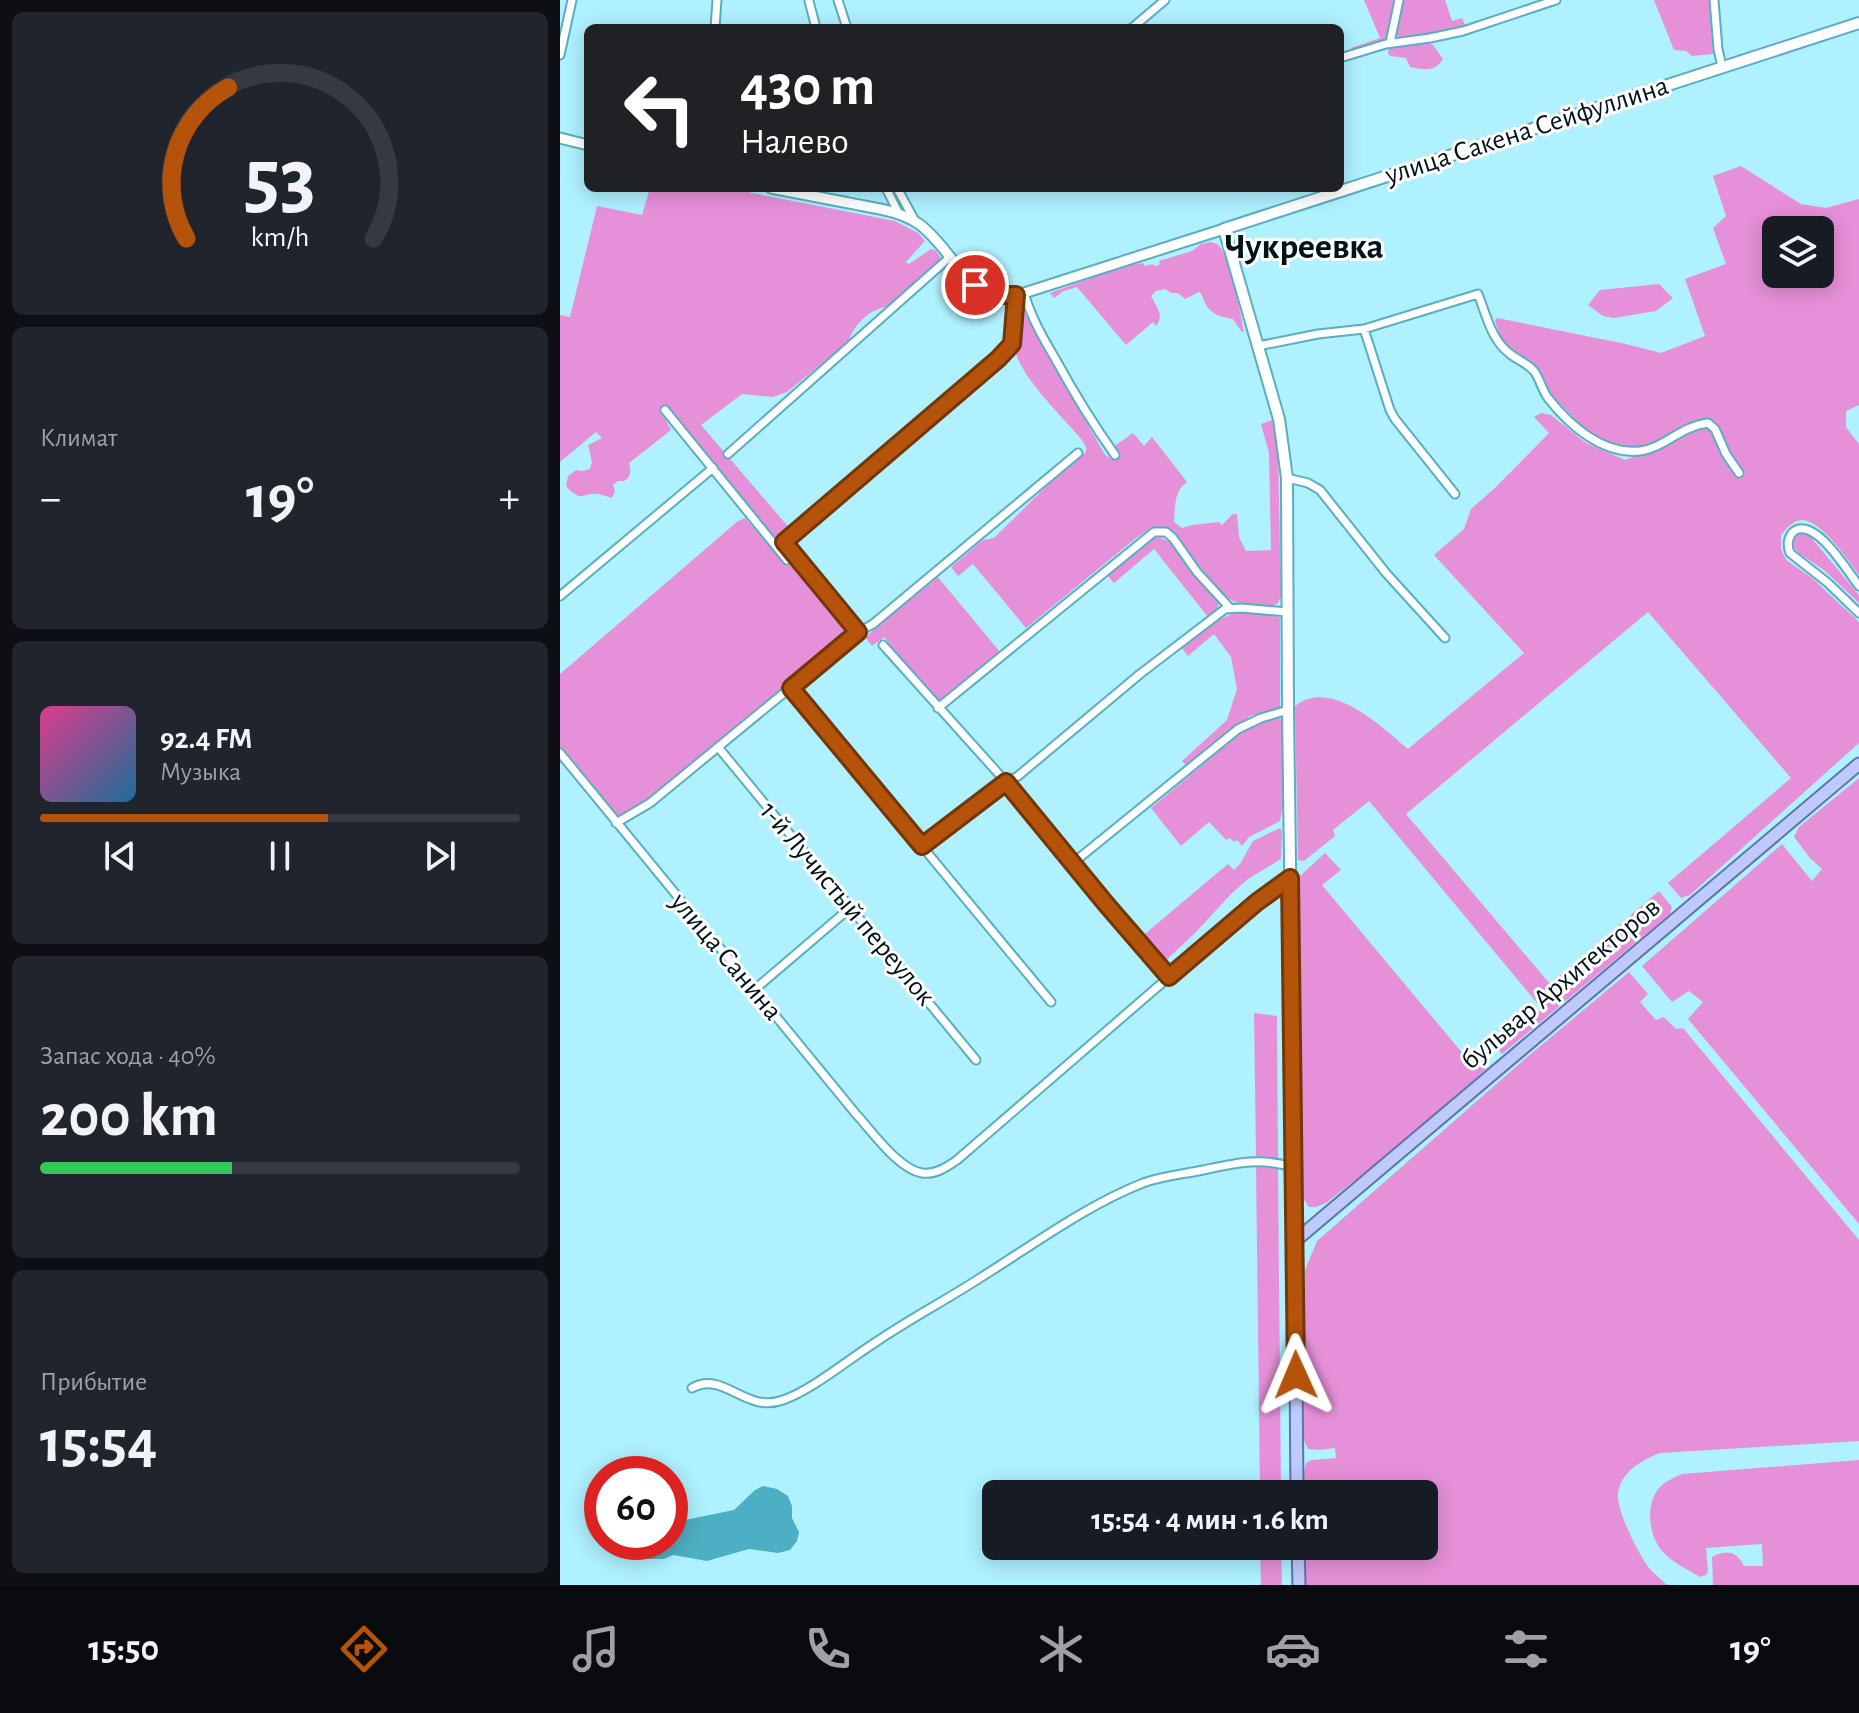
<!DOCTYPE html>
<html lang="ru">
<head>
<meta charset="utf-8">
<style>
	:root { --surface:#171b24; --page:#20242c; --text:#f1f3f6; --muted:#9ea1a6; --line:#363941; --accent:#b45309 }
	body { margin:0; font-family:"Alegreya Sans",sans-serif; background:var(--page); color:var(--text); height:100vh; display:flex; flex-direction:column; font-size:30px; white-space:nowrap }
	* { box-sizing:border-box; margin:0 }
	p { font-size:26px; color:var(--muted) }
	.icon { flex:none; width:44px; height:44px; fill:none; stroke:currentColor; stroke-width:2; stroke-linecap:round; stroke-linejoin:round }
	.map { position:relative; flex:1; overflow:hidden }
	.panel { display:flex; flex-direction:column; gap:12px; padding:12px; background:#0d0f14; width:560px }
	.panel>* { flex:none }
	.banner { position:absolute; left:24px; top:24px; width:760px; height:168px; border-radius:12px; box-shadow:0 4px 20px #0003; background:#202124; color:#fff; overflow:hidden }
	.tools { position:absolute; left:1202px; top:216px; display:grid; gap:16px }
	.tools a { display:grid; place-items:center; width:72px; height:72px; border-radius:12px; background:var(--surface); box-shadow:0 4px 20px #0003; font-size:40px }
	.speed { position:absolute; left:24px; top:1456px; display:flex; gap:16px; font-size:40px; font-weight:700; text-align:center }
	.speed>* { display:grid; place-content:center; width:104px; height:104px; border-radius:50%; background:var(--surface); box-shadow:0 4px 20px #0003; line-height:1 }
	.speed .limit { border:12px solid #d22; background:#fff; color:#111 }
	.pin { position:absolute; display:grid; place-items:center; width:68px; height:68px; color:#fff; margin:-34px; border:4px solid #fff; border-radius:50%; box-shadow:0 2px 8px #0007 }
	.me { position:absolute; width:88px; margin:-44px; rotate:359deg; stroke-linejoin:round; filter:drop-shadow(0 0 6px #0008) }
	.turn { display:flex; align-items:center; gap:28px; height:168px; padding:0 24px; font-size:36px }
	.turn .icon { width:104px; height:104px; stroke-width:2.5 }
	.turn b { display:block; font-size:56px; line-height:68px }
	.big { font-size:60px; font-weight:700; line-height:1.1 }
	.panel .tile { flex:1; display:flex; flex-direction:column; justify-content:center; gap:12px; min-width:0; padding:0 28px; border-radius:12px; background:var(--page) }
	.panel .dial { align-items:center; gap:0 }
	.dial svg { height:208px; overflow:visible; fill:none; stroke:var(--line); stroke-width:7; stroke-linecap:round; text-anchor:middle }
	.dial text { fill:var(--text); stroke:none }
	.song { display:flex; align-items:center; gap:24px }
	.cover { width:96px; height:96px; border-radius:12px; background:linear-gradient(135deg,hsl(330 70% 55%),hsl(200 70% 35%)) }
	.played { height:8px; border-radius:4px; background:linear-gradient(90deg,var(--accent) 60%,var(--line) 60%) }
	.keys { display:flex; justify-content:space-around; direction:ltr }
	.heat { display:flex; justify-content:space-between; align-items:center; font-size:44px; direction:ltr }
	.charge { height:12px; border-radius:6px; background:linear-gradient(90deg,#34c759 40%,var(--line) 0) }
	.trip { position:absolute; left:422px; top:1480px; width:456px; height:80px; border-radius:12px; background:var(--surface); box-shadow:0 4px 20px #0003; font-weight:700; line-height:80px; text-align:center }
	.tab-bar { display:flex; height:128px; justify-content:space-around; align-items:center; background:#090b0e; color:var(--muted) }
	.tab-bar .icon { width:56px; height:56px }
	.tab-bar .selected { color:var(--accent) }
	.tab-bar b { font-size:36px; color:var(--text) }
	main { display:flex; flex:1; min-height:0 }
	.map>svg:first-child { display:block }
</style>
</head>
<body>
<main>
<section class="panel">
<div class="tile dial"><svg viewBox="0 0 100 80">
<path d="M14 69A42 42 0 1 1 86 69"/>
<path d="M14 69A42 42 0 0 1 30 11" stroke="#b45309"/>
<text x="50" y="56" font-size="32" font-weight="700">53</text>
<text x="50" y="72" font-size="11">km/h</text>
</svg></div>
<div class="tile"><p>Климат</p>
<div class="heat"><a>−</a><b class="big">19°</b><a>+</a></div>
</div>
<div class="tile">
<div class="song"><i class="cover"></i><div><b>92.4 FM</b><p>Музыка</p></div></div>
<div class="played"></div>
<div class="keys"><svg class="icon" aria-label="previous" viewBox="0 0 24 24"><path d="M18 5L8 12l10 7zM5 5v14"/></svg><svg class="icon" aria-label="pause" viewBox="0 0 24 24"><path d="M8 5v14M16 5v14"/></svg><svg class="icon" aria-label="next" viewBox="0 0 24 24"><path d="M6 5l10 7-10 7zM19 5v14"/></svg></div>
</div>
<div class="tile"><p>Запас хода · 40%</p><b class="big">200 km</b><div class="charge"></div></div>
<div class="tile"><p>Прибытие</p><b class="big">15:54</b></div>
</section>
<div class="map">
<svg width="1299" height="1585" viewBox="0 0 1299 1585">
	<rect width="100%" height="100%" fill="#aff1ff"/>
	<path fill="#e790da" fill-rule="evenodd" d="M804,0H837L832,29L825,41L793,52L791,48L820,38Z
		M842,0H885L892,21L902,18L906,27L879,34L841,39L836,34Z
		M1094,0H1149L1153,54L1132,56L1126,51L1114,50Z
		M863,41L873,45L883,59C875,72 864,70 850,67L846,58L830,56L828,53L829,47Z
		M1181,166L1241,204L1266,208L1299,199V405L1286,411V427L1299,444V575C1288,561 1262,520 1242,520C1233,520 1226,529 1221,535V549L1226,560L1252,578L1299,622V743L1130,895L1121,898L1108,883L1231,778L1088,612L846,814L990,984L1099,891L1112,907L1110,914L942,1054L937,1048L982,1009L809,801L773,830L775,836L744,861L738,860L735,706C771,677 822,727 848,749L964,653L874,555L904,529L911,509L936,487L989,433L974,417L981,413L991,415L1026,443L1065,460L1073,457L1072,447L1041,440L1025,429L993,397L979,371L969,361L957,355L941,338L935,321L937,318L1066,344L1101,353L1145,336L1125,279L1166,264L1153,228L1166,216L1153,176ZM1216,230H1260V274H1216Z
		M90,188H167L335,221L358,233L365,241L346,262L349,264L371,249L375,250L380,256V261L326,307C308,310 294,325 288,342L227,392L213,397L182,394L141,425L232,531L218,541L105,407L102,406L103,415L111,430L69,463C71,471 71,477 64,481H58L53,485L55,491L52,498C48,497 43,495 38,494C23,492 22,504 6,486L8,476L16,470L22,471L30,469L32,462L28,445L42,438L36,432L0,462V315L10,317L37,206L82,215Z
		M651,242C653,243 655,243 657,244C670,253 681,316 684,332L681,331L673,319C661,317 650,314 645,303C643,299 643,295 639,292L625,299L618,293H611L605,289L596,291L591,296C596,306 605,315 596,326L593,322L566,345L517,287L504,291L494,298L490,293L565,266L583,263L585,266L593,264L594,266L600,265L599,261L632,251L641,244Z
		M1099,284L1113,298L1096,311L1054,318L1043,316L1028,305L1040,290Z
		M459,311L465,314L545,455L551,458L556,445L573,433L584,446L592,437L627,482C614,491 615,507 614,522L622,528L632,525L659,522L662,525L673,514H677L679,537L686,551L711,550L709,453L701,424L712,420L718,450L721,596L718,603L712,606L687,604L675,602L666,597L632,558L616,536L606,529L592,527L576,538L466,628L413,564L398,576L391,567L423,540L434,538L501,472L526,452V447L522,440C504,418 459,376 455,349C453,337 457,323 459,311Z
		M185,518L226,565L235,566L291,631L84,802L60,817L53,815L0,750V674L178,521Z
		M1238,533L1249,535L1299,595V603L1264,570L1240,554L1232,546L1233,537Z
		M594,538H601L608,541L659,601L657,611L648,617L594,549L554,583L546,574L588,540Z
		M378,577L440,652L381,701L372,696L324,637L312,646L305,637Z
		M682,612L709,613L720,618V709L690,716L627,766L622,761L667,720L677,689L671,657L654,634L628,656L622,648C642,632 656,616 682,612Z
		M716,717H719L722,720L723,806L720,821L689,837L682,846L677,840L674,842L670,838L666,840L649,822L621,846L591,808L683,731Z
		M1299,778V1224L1128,1019L1143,1002L1129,991L1112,1002L1082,966L1222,844L1252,881L1262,869L1250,858L1234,837L1239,827Z
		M720,828L722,831L721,859L688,879L671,894L637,931L601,965L580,938L668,864L674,870L680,864L693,841Z
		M765,853L781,870L762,885L914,1067L927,1056C931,1063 928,1066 924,1071L816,1164L766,1203L756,1207H749L740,1194L742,1181L737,885L740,876Z
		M1069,972L1088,994L1080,1002L1096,1020L1104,1017L1116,1029L1123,1028L1299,1240V1441L1100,1453C1082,1460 1060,1472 1058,1494C1056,1510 1079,1555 1089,1568C1094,1574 1101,1579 1107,1585H746L745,1546H864V1494H744V1471L746,1463L752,1460L776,1458L775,1448L760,1450L748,1449L743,1438L745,1270L757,1241L966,1058Z
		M694,1013L717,1016L718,1159L696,1156Z
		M696,1166L718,1169L721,1494H700Z
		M1299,1460V1585H1153L1152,1557C1166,1549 1177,1551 1184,1566H1203L1202,1544L1146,1548L1148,1571L1146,1575L1140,1577C1128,1570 1112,1562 1103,1552C1088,1536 1085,1503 1100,1487C1106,1481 1115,1477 1122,1474Z
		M700,1546H721L722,1585H701Z"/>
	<path fill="#4dafc3" d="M203,1486L217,1489L228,1496L232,1506V1518L239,1532L237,1541L230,1550L218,1553L189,1549L147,1561L113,1555L104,1559H85L76,1556L75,1548C84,1540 98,1542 110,1542V1531L125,1520L174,1510L195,1490Z"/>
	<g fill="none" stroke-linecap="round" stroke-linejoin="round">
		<g stroke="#59aebf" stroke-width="11">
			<path id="minor" d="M278,0L287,28
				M1154,0L1158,49L1162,67
				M249,1L256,28
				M155,28L157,0
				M572,28L605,0
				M830,43L839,0
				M0,55L12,0
				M780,58L826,44L870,38L903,31L996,0
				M326,188L339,214
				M337,188L355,221
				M464,293C471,317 483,338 496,360C514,393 533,424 555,455
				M804,329L830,410L835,419L895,494
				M698,346L758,334L804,329L918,294C926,314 931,339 949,353C957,360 967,363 974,371C980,379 982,390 988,398C1010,426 1043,455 1080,451C1104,448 1121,426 1148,423L1155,429L1166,454L1179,473
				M105,410L227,560
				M168,454L390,257
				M727,478L748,483L760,490L826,573L885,638
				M1299,586C1287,570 1266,536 1248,530C1232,524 1225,540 1230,553L1268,583L1299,613
				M0,596L153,468
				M298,632L224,542L438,359L452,344L456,295
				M323,645L446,782L557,918L609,977
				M231,688L491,1002
				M378,708L594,532H606L613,538L637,572L670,608
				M158,747L416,1060
				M0,753L296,1114C312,1131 338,1169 362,1173C375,1175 387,1167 397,1160L609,977L697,902L730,878
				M56,823L90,803L298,632L313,624L518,453
				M362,846L436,788L458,776L580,674L665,609L681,608L728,612
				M513,863L678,729L701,718L728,710
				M194,990L290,908
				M132,1388C164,1370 185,1414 223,1400C252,1390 289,1359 316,1342C350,1319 386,1300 420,1278C473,1245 525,1206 583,1183C602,1176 624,1174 643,1170C676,1163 699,1157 733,1167"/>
		</g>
		<g stroke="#59aebf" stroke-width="13">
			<path id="tertiary" d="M0,138L28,145
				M211,188C237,193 263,198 289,203C312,208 339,210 359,224C395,250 410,309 464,293L664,229"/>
		</g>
		<g stroke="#59aebf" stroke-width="14">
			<path id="secondary" d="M735,1241L728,710L727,478L719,419L664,229L1299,23"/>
		</g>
		<g stroke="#5f73ab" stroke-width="15">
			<path id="primary" d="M737,1494L735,1241L1299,764
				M738,1546L739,1585"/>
		</g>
		<use href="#minor" stroke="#fff" stroke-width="7"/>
		<use href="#tertiary" stroke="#fff" stroke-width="9"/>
		<use href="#secondary" stroke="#fff" stroke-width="10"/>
		<use href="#primary" stroke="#becafc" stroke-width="11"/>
	</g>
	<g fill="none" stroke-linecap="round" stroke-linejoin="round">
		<g stroke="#753606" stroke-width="20">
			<path id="route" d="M415,285L435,295H456L452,344L438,359L224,542L298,632L231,688L362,846L446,782L546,904L609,977L697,902L730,878L736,1375"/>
		</g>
		<use href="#route" stroke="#b45309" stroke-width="14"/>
	</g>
	<g text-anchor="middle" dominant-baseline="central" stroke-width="6" stroke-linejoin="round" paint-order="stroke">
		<g font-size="28" fill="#001318" stroke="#fff">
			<text transform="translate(967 131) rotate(-18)">улица Сакена Сейфуллина</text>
			<text transform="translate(287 904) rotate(50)">1-й Лучистый переулок</text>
			<text transform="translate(166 957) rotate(50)">улица Санина</text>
			<text transform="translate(1001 984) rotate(-40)">бульвар Архитекторов</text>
		</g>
		<g font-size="36" font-weight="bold" fill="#001318" stroke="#fff">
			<text x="744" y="247">Чукреевка</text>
		</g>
	</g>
</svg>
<div class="tools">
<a><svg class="icon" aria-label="layers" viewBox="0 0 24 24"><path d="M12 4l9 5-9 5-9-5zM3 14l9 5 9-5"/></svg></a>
</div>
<div class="speed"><div class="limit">60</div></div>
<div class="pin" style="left:415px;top:285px;background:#d93025"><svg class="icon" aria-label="arrive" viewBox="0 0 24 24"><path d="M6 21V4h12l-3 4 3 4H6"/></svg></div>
<svg class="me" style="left:736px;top:1375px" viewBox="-20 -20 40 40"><path d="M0-17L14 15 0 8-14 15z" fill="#b45309" stroke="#fff" stroke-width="4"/></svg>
<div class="trip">15:54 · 4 мин · 1.6 km</div>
<div class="banner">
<div class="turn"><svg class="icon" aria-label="left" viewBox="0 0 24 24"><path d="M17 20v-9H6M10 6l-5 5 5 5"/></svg><div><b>430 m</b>Налево</div></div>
</div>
</div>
</main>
<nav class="tab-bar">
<b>15:50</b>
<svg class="icon selected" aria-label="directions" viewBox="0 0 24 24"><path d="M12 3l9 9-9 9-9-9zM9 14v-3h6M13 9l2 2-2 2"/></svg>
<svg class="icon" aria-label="music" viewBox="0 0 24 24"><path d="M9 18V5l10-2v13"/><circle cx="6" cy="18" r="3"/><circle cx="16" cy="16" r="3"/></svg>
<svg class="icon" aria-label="phone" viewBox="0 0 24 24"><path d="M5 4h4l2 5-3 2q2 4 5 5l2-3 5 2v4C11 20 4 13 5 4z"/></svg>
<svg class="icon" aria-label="climate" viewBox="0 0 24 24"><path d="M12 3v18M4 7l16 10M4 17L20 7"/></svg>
<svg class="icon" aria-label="car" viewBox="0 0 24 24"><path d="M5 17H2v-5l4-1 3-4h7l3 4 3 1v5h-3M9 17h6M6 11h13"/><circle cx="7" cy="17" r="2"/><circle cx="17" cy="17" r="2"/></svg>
<svg class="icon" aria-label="filters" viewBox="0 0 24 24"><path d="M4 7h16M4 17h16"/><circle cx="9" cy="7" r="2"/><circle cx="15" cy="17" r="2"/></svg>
<b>19°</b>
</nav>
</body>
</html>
